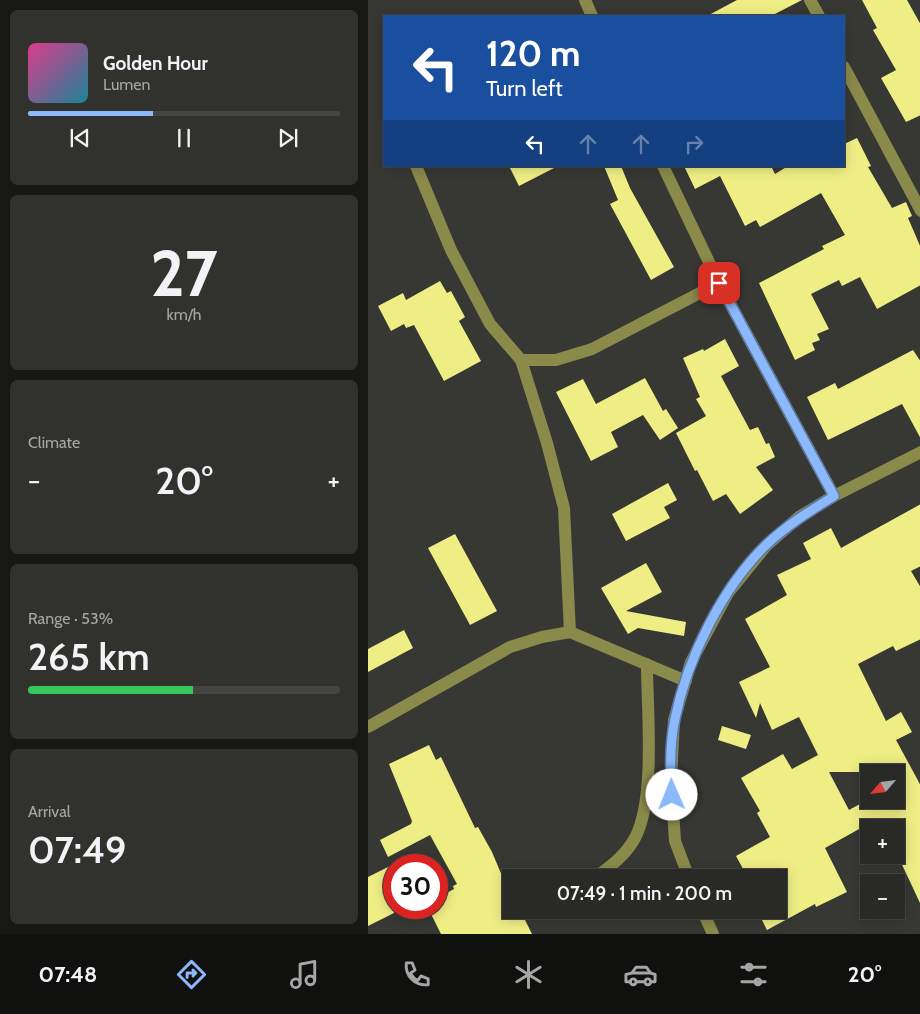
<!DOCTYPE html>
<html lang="en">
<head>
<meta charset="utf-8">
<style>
	:root { --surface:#292a26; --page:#31322e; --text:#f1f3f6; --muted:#a5a7a7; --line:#454643; --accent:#8cb9fc }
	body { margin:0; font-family:Cabin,sans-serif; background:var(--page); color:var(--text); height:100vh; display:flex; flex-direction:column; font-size:19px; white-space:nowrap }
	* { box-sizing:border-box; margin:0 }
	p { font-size:16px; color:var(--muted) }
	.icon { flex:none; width:28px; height:28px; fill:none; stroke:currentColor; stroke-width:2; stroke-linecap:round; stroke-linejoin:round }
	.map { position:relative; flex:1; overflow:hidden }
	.side { display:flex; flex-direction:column; gap:10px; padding:10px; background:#171715; width:368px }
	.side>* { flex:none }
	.banner { position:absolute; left:15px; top:15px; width:462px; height:152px; border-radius:0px; box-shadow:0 2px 12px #0003,0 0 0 1px var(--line); background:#1a4fa0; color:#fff; overflow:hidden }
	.needle { width:32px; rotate:242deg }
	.fabs { position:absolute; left:492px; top:764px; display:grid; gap:10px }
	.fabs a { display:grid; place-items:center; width:45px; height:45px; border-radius:0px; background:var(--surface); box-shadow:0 2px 12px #0003,0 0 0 1px var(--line); font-size:25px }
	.speed { position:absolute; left:15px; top:854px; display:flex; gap:10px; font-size:25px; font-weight:700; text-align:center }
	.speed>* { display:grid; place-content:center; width:65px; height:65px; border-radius:50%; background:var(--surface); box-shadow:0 2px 12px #0003,0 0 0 1px var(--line); line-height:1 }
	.speed .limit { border:8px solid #d22; background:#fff; color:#111 }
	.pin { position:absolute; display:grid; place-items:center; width:42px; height:42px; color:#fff; margin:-21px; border-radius:10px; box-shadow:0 2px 8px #0006 }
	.me { position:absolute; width:55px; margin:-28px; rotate:359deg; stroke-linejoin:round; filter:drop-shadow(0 0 4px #0008) }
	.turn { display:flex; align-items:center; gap:18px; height:105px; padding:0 20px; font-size:22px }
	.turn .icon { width:65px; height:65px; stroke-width:2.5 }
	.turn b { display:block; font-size:35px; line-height:42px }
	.lanes { display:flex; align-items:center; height:48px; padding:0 20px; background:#0003; justify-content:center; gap:25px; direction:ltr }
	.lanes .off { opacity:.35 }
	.big { font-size:38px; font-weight:600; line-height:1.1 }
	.side .tile { flex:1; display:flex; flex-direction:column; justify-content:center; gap:8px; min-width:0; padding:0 18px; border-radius:8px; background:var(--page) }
	.side .dial { align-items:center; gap:0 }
	.dial b { font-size:65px; line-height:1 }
	.song { display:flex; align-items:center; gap:15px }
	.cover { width:60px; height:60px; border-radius:8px; background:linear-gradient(135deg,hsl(330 70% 55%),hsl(190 70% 35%)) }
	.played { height:5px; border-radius:2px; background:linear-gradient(90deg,var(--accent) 40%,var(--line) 40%) }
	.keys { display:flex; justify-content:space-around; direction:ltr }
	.heat { display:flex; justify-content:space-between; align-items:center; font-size:28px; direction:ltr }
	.charge { height:8px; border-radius:4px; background:linear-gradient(90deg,#34c759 53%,var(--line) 0) }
	.trip { position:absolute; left:134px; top:869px; width:285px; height:50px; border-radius:0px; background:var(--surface); box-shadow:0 2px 12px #0003,0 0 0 1px var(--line); font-weight:600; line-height:50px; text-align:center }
	.dock { display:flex; height:80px; justify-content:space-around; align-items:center; background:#10110f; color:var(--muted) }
	.dock .icon { width:35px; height:35px }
	.dock .on { color:var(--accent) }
	.dock b { font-size:22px; color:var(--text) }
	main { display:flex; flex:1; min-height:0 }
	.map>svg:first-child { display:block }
</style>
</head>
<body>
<main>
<section class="side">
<div class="tile">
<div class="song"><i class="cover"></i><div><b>Golden Hour</b><p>Lumen</p></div></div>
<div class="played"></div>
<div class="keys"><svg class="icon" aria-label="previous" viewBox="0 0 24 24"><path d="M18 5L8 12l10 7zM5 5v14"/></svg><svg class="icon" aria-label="pause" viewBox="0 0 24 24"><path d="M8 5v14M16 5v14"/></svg><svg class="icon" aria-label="next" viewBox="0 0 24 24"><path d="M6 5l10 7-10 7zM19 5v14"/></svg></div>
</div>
<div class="tile dial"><b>27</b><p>km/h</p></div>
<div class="tile"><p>Climate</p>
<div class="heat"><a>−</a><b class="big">20°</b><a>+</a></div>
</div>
<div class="tile"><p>Range · 53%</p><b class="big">265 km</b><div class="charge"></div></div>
<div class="tile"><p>Arrival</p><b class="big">07:49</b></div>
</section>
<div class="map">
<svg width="553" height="934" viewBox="0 0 553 934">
	<rect width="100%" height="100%" fill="#373833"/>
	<path fill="#efee85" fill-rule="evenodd" d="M369,0H434L403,16H339Z
		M494,0H539L553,25V115L538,122L513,78L528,70L505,30L509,28Z
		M489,138L503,166L500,167L524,208L538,202L544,216L540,218L553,248V285L509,309L492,277L474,286L471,280L443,294L461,329L449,334L452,340L444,343L447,350L427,360L391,283L456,249L454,246L477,235L453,193L392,227L388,220L377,226L352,176L327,189L316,166H403L407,174L420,166H476V144Z
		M141,166H190L151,186Z
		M236,166H253L262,188L306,267L283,280L242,204L250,200Z
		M72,281L79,293L83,291L97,317L91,321L113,361L76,381L46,325L38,328L36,324L23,331L10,306L35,293L38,300Z
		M357,339L371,366L353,376L382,430L390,427L398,444L401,443L407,457L388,467L405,490L372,514L358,494L345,501L329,470L327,471L308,433L338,416L328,399L332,397L315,358L335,349L336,351Z
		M545,350L553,362V439L534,404L460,440L439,397L467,383L470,389Z
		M277,378L295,411L298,409L310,428L292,440L275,415L243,432L250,447L223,461L188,392L215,379L228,404Z
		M300,483L309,500L296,507L302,518L258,541L244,514Z
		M553,504V566L543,571L553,588V639L528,651L525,646L490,664L518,721L533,712L544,732L528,740L553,786V905L529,854V828H493L457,848L479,892L448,907L447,904L399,930L389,910H410V878H380L368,856L402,837L389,813L392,811L373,778L415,754L424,769L450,755L431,717L404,730L392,703L388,718L371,682L402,667L377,619L419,595L409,575L443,559L435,543L463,528L473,548ZM461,772H499L501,777V772H529V800L501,799L481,810Z
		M87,534L129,611L102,625L60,548Z
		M278,563L294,592L258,611L318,622L316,636L270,628L260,634L233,588Z
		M36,630L45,648L0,672V649Z
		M354,726L383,735L378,749L350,740Z
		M61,745L68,760L73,757L107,828L110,827L124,852L137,883L142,880V910H152L164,934H73L60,908H69V898L86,889L85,886L89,884L62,835L20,857L12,840L43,824L44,821L21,764Z
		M26,864V913L0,926V877Z"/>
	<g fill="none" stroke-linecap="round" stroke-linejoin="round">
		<path stroke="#8a8a4b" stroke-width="12" d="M217,0L224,16
			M442,0L451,16
			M476,67L553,211
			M48,166L83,250L122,324L153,360L179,443L196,508L202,632
			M295,166L351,283L466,496
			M153,360H188L224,349L351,283
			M0,727L142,647L174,637L202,632L318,681
			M227,878C243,866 257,856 267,838C288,798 279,711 279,664
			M321,878L307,841L303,780L306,720L323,662L360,593L398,546L431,517L466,496L553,452
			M334,910L345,934"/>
	</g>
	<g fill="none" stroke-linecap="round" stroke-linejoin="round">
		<g stroke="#5b78a4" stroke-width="12">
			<path id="route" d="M304,795C302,771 302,742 307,719C319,659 354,588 398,545C419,525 442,511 466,496L351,283"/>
		</g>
		<use href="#route" stroke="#8cb9fc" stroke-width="9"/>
	</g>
</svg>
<div class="fabs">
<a><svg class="needle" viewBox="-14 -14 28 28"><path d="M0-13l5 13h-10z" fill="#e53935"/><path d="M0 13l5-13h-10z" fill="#a5a7a7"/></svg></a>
<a>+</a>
<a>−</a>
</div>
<div class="speed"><div class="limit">30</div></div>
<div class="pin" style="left:351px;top:283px;background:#d93025"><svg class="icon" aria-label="arrive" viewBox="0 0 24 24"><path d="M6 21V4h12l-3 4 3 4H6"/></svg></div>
<svg class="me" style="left:304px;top:795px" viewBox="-20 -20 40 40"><circle r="19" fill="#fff"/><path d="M0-13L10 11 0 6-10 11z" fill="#8cb9fc"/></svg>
<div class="trip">07:49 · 1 min · 200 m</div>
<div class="banner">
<div class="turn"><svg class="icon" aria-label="left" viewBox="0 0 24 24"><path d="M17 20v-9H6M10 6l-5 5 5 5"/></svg><div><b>120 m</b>Turn left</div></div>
<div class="lanes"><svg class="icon" aria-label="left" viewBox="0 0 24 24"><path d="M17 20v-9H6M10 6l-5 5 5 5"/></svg><svg class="icon off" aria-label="ahead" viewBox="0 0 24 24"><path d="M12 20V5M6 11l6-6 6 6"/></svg><svg class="icon off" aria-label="ahead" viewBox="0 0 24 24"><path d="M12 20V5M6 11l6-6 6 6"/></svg><svg class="icon off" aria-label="right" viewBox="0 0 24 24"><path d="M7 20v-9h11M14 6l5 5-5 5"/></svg></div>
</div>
</div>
</main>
<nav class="dock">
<b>07:48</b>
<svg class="icon on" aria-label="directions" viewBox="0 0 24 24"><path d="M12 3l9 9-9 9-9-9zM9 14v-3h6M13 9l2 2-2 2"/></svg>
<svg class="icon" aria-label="music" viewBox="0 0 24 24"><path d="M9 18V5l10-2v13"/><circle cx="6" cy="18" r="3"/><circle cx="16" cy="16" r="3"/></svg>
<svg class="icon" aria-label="phone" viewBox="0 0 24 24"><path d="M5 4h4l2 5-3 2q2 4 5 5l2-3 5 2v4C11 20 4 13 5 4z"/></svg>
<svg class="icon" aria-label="climate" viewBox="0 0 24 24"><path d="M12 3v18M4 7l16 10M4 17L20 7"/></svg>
<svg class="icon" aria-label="car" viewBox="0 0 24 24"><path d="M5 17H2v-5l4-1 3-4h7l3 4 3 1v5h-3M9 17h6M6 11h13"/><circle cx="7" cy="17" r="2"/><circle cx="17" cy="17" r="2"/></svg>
<svg class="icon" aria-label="filters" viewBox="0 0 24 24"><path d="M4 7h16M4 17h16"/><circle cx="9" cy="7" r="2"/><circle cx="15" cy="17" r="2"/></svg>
<b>20°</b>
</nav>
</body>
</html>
